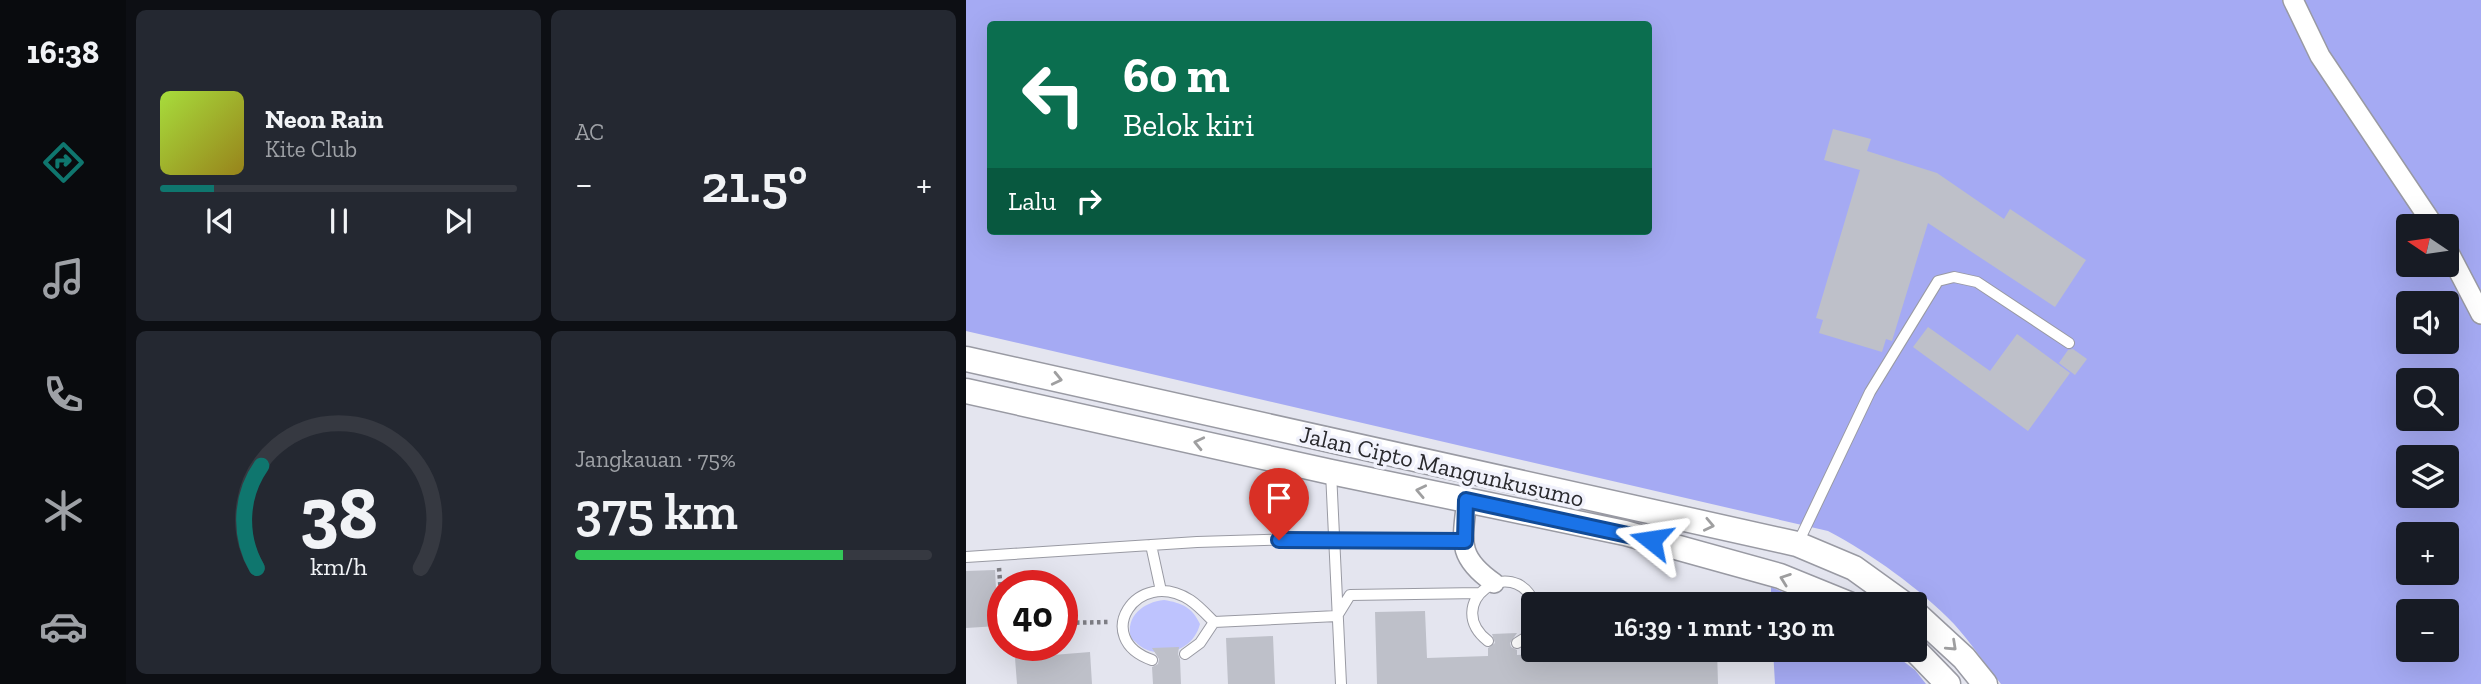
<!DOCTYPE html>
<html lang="id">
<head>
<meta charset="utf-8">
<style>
	:root { --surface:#171b24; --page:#242831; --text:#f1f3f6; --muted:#9ea1a6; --line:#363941; --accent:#0f766e }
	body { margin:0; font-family:"Zilla Slab",serif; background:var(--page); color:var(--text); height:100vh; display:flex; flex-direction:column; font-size:26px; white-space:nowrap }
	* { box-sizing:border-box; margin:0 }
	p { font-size:23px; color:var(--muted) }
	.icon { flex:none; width:38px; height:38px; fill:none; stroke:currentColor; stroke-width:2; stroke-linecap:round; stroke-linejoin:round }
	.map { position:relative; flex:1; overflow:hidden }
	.panel { display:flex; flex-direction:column; gap:10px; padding:10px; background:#0d0f14; width:840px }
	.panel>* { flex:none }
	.guide { position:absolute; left:21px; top:21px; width:665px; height:214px; border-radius:7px; box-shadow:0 7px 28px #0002; background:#0b6e4f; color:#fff; overflow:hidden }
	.needle { width:46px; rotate:283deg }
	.controls { position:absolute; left:1430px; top:214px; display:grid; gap:14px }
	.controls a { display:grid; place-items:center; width:63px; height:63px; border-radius:7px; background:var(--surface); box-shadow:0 7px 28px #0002; font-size:35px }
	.speed { position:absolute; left:21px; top:570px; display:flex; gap:14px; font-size:35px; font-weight:700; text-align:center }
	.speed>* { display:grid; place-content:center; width:91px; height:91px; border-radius:50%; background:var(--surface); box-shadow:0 7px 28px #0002; line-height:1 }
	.speed .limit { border:10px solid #d22; background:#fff; color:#111 }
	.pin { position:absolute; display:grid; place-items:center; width:60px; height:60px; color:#fff; margin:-72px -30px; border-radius:50% 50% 50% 0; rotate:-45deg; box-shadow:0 0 7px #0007 }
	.pin .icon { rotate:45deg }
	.me { position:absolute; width:77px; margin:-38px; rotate:285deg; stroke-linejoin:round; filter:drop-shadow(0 0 5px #0008) }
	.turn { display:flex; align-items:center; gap:24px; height:147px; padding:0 21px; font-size:32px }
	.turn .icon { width:91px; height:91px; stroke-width:2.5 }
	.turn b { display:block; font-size:49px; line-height:60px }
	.then { display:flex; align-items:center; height:66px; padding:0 21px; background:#0003; gap:14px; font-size:26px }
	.big { font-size:52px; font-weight:600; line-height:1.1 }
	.panel .widget { flex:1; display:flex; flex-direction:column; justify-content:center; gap:10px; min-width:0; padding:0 24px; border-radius:10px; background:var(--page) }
	.panel .dial { align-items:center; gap:0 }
	.dial svg { height:182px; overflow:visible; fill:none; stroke:var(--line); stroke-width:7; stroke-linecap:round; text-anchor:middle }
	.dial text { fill:var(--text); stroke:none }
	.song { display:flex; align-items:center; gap:21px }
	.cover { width:84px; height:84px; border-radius:10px; background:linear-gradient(135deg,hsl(80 70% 55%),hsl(50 70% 35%)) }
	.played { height:7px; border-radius:4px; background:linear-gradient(90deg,var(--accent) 15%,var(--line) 15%) }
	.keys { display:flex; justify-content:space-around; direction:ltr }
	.heat { display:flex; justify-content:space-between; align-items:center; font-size:38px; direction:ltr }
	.charge { height:10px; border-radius:5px; background:linear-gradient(90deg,#34c759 75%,var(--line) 0) }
	.panel .tiles { flex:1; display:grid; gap:10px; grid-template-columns:repeat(2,1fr) }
	.trip { position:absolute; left:555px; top:592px; width:406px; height:70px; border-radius:7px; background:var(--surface); box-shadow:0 7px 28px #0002; font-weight:600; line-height:70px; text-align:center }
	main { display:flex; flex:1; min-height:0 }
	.dock { display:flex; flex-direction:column; width:126px; justify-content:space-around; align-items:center; background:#090b0e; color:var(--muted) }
	.dock .icon { width:49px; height:49px }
	.dock .active { color:var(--accent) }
	.dock b { font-size:32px; color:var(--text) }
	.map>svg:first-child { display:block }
</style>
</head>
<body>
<main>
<nav class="dock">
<b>16:38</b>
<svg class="icon active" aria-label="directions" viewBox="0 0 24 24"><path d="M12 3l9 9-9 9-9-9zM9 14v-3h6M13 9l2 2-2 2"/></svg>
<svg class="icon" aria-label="music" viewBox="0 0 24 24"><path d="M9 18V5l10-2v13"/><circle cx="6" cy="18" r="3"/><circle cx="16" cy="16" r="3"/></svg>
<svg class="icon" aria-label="phone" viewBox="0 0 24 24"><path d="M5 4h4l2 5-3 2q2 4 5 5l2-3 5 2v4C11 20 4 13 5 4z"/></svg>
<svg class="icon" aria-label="climate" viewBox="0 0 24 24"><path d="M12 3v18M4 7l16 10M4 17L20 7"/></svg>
<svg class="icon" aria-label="car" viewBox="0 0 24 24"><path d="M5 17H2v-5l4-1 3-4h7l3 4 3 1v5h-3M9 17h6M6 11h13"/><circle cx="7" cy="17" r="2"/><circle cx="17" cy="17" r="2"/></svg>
</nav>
<section class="panel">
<div class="tiles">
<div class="widget">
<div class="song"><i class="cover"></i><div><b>Neon Rain</b><p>Kite Club</p></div></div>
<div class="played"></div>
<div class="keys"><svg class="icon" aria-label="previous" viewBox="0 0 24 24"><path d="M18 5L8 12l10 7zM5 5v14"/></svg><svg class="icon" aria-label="pause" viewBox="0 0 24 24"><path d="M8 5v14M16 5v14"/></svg><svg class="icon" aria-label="next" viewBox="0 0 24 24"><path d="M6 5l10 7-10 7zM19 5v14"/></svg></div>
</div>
<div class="widget"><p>AC</p>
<div class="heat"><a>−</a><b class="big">21.5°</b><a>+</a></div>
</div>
<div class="widget dial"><svg viewBox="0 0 100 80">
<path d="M14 69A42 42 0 1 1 86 69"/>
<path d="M14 69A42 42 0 0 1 16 24" stroke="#0f766e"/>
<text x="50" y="56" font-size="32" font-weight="700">38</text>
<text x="50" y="72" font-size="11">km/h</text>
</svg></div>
<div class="widget"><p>Jangkauan · 75%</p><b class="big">375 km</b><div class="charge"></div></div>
</div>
</section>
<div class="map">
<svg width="1515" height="684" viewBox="0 0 1515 684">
	<rect width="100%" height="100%" fill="#e4e5ef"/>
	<path fill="#bec3fe" d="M198,600C216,603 226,607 234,624C228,648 202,659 179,649C174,647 169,641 165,638C159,616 178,602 198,600Z"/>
	<path fill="#a5aaf3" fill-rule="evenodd" d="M0,0H1515V684H1035C1019,664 1005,643 988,624C952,587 907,555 862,531L0,331ZM24,24H682V231H24ZM1442,226H1480V264H1442ZM1442,303H1480V341H1442ZM1442,380H1480V418H1442ZM1442,457H1480V495H1442ZM1442,534H1480V572H1442ZM1442,611H1480V649H1442Z
		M805,587L845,604H805Z
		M807,649H921L949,670L960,684H809Z"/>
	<path fill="#bec0c9" d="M867,129L905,139L901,151L971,173L1038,219L1044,209L1120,260L1089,307L962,223L926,341L920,339L916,352L853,333L857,320L850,318L894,170L858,160Z
		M962,327L1024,371L1051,334L1104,373L1062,431L947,347Z
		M1107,349L1121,359L1109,375L1093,363L1102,350Z
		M29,570L32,626L0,628V571Z
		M459,611L461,658L522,656V648L529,643L526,634L551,633L544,643L545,647L551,650V655L597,653V649H751L752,684H411L409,612Z
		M307,636L309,684H262L260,638Z
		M213,647L212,654L214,659L215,684H187L186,667L192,664L193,659L186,648Z
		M124,652L126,684H51L49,658Z"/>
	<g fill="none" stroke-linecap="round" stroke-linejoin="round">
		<g stroke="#999aa3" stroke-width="12">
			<path id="service" d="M365,472L375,684
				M832,543L904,392L972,281L988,277L1011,282L1103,343
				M185,545L195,591
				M0,557L231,542L367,538L499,541
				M248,622L371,616L384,595L513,593
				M522,641C475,604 546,551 569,604
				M551,643L559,638L567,627
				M186,660C125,639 170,566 224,600C233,606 241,615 248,622L234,643L219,654"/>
		</g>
		<g stroke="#999aa3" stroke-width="22">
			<path id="minor" d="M1327,0L1354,56L1468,226
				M1480,247L1515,314
				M501,500C496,542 491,557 528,583"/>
		</g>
		<g stroke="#999aa3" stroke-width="27">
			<path id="tertiary" d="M0,359L831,544L888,568L938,604
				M0,391L365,472L659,533L814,576L883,604
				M948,612L998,658L1019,684
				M948,649L982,684"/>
		</g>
		<path stroke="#7e7e85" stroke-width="4.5" stroke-dasharray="3.5 3.5" stroke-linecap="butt" d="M33,568L37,620
			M96,623L142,622"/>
		<use href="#service" stroke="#fff" stroke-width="10"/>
		<use href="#minor" stroke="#fff" stroke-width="19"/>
		<use href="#tertiary" stroke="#fff" stroke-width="24"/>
	</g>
	<defs><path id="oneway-chevron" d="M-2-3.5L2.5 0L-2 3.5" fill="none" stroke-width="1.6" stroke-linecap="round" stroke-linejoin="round" transform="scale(1.75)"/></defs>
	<g stroke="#9f9fa0">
		<use href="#oneway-chevron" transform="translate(91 379) rotate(13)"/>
		<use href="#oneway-chevron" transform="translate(233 443) rotate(-167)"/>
		<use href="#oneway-chevron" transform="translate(455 491) rotate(-168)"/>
		<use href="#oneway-chevron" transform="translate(743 525) rotate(12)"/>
		<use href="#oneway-chevron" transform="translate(819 579) rotate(-160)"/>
		<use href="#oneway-chevron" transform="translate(986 646) rotate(43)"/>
	</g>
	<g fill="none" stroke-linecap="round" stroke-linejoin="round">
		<g stroke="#114b97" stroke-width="18">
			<path id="route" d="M313,540L499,541L500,500L685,540"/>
		</g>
		<use href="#route" stroke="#1a73e8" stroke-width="12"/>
	</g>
	<g text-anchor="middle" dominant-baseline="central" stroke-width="7" stroke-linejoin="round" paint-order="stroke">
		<g font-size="24" fill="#29292d" stroke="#f1f2fc">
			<text transform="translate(476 466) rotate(13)">Jalan Cipto Mangunkusumo</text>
		</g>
	</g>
</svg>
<div class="controls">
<a><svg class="needle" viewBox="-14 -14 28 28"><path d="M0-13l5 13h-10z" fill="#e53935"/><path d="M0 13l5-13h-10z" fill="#9ea1a6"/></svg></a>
<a><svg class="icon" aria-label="sound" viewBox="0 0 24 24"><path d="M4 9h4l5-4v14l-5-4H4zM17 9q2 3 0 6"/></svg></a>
<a><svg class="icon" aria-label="search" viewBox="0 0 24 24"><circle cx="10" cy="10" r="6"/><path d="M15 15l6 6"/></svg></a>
<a><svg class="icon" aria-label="layers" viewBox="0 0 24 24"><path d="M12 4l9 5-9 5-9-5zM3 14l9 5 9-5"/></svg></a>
<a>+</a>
<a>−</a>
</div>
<div class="speed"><div class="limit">40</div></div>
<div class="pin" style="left:313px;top:540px;background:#d93025"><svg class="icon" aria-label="arrive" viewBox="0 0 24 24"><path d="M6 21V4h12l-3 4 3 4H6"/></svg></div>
<svg class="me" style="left:685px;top:540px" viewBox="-20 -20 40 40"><path d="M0-17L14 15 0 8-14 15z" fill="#1a73e8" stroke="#fff" stroke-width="4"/></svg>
<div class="trip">16:39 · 1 mnt · 130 m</div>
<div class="guide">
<div class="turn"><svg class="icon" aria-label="left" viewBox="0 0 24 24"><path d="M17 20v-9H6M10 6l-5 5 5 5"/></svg><div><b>60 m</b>Belok kiri</div></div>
<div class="then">Lalu<svg class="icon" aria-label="right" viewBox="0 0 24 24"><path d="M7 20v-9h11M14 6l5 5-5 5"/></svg></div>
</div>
</div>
</main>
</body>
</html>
